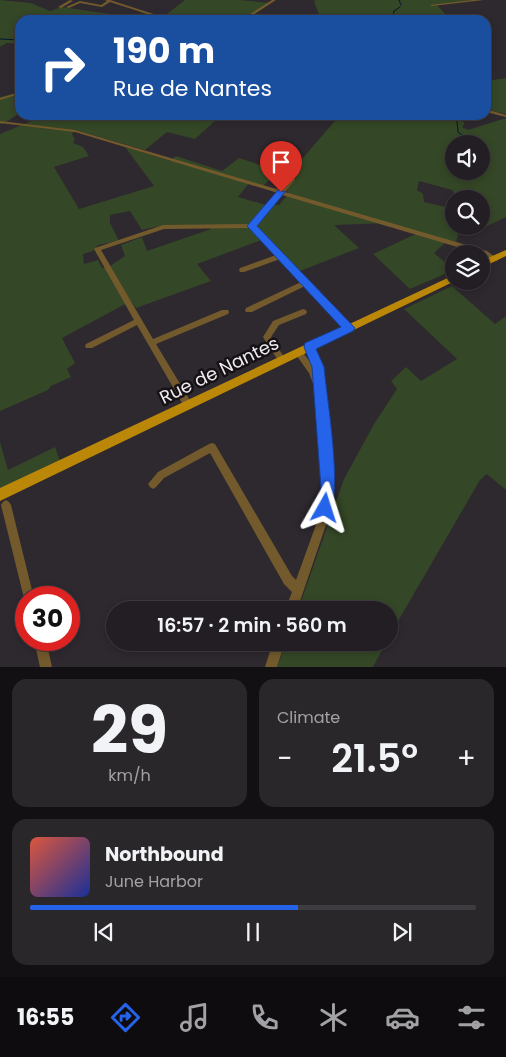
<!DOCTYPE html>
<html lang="en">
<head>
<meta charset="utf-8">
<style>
	:root { --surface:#221e23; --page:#2a272b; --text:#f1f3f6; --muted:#a2a2a6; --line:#3f3c41; --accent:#2563eb }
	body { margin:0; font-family:Poppins,sans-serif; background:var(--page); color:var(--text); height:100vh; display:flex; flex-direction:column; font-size:19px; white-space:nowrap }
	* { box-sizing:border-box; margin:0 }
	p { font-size:16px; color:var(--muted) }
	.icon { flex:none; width:28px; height:28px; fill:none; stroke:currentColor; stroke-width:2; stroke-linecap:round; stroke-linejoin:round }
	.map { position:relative; height:667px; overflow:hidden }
	.sheet { display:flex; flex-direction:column; gap:12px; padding:12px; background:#131013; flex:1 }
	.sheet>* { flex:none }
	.top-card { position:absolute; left:15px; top:15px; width:476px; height:105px; border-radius:15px; box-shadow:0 2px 8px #0003,0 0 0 1px var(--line); background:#1a4fa0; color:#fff; overflow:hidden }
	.buttons { position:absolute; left:445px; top:135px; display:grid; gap:10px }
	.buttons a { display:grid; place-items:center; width:45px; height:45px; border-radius:50%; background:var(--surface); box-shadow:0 2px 8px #0003,0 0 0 1px var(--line); font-size:25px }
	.speed { position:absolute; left:15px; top:586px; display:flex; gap:10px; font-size:25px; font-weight:700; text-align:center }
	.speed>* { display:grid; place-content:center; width:65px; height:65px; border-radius:50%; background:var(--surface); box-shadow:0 2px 8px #0003,0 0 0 1px var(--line); line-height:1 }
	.speed .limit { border:8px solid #d22; background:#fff; color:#111 }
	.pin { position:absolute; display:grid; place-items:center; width:42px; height:42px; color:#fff; margin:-51px -21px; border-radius:50% 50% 50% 0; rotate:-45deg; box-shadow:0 0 5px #0007 }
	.pin .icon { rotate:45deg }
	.me { position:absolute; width:55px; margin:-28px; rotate:6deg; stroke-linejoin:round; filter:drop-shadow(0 0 4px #0008) }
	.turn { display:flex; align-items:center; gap:18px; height:105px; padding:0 15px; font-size:22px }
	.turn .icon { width:65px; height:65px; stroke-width:2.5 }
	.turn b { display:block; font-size:35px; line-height:42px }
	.big { font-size:38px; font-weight:600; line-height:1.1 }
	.sheet .tile { flex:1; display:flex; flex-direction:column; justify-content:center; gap:8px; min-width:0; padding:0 18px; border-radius:15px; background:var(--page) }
	.sheet .dial { align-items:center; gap:0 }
	.dial b { font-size:65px; line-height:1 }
	.song { display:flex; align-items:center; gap:15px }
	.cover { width:60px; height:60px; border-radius:8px; background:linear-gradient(135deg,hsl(10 70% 55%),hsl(230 70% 35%)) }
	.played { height:5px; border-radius:2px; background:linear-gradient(90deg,var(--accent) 60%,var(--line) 60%) }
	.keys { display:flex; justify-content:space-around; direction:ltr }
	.heat { display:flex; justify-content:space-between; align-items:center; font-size:28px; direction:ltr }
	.sheet .tiles { flex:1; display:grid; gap:12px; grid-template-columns:1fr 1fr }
	.tile:last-child { grid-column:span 2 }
	.trip { position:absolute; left:106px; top:601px; width:292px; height:50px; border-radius:25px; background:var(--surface); box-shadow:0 2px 8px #0003,0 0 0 1px var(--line); font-weight:600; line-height:50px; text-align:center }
	.tabs { display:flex; height:80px; justify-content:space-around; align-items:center; background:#0e0c0e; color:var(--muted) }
	.tabs .icon { width:35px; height:35px }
	.tabs .current { color:var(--accent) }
	.tabs b { font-size:22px; color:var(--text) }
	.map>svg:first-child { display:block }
</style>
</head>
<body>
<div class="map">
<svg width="506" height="667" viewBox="0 0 506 667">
	<rect width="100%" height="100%" fill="#2e282f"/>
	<path fill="#344726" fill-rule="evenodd" d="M0,0L31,3L50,11L62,7L130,17L126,20H20V44L7,43L0,47Z
		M185,0H239L271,3L246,20H166L139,12L141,10L163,17Z
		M316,0H474L437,5L447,16L472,20H321L314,1Z
		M506,78V114L486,109V81Z
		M20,92V113L3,124H0V97Z
		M46,115H193L215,121L195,139L167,132L145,150L75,130L72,134L75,139L73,143L83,147L89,156L54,167L79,209L154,186L125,147L170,161L176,156L222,171L239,158L279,171L263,186L250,182L238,197L266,205H279L289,193L286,191L296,178L289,174L340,115H458L457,119L465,123L462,127L468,130L506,118V217L479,230L476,226H481V199H458L452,190L419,181L417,190L423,194L424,202L454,209V226H460L456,242L448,240L434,253L454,270L410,289L373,254L420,232L389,223L334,225L359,248L300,271L267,238L197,264L211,281L136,308L131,301L62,338L75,363L67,369L71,377L51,386L48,390L0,411V134ZM454,144H481V171H454ZM130,211L142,230L164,225L210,226L211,229L147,251L142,237L121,245L125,256L110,266L102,268L98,260L84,264L83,254L93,251L98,245L119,241L110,223V215Z
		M452,286L495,324L506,316V490L487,474L480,480L390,635V610H298L344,479L374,424L397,389L391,381L406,367L421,381L457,359L404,309Z
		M0,442L8,470L55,447L60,461L0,489Z
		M286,643V642L386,643L373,667H277Z"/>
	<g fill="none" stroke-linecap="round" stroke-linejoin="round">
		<path stroke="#031832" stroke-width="1" d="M399,0L401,5
			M392,20L394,11L400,7
			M0,39L20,40
			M460,115L457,121L458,132L473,144"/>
		<path fill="#735a2c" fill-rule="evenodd" d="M70,0L73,1L61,8L58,7Z
			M105,0H110L172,20H166L110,2L102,7L80,3L69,8L66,7L80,1L101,5L107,1Z
			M272,0H276L245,20H241Z
			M472,0H484L432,6L430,5Z
			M20,92V94L0,100V98Z
			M486,109L506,115V117L486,112Z
			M0,121L75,130L280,190L291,178H295V180L285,192L487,251L498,259L497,261H493L481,254L282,195L255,226L352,326L353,328L352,330H346L305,286L252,312H246L245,310L246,308L301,282L280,259L244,272H240L239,270L240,268L276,255L250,228L164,229L101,250L153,339L222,310H228L229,312L228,314L156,344L191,402L192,405L191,408L188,409L185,408L137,325L92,348H86L85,346L86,344L134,320L94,249L95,248L163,225L250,224L278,193L75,132L0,123Z
			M303,309L306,310L307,312L306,314L279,325L271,337L286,360L285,362H279L263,337L273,321Z
			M309,344L312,345L322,367V386L333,494L327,522L297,610H285L292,592L284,584L210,453L164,478L156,487L153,489L150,487L148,484L158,472L209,444L212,443L215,444L292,576L296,580L317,522L323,494L314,386L309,373L294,352L295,350H301L314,367L305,347L306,345Z
			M6,500L9,502L11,505L34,598H26V602L24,598L1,505L3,502Z
			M34,640H46L52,667H40Z
			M273,642H285L277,667H265Z"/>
		<path fill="#bb8709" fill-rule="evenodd" d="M506,250V256L481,268V261Z
			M454,275V281H455L0,501V488Z"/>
	</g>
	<path fill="#2563eb" stroke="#184099" d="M278,190L285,192L257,226L355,328L353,331L316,349L324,367C327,400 342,486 330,513L325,516L320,513L318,508L321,488L312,367L304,347L305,343L341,327L247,226Z"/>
	<g text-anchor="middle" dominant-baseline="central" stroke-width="5" stroke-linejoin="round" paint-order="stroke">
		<g font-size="18" fill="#eeeaef" stroke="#151215">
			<text transform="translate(219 370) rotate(-26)">Rue de Nantes</text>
		</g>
	</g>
</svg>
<div class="buttons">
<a><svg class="icon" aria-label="sound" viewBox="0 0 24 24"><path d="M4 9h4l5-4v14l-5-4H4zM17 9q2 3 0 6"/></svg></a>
<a><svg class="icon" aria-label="search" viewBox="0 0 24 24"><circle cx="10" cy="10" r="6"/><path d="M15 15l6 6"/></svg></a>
<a><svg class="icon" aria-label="layers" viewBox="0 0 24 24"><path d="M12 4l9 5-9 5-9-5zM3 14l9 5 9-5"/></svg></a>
</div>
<div class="speed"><div class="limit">30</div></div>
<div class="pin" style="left:281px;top:192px;background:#d93025"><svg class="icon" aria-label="arrive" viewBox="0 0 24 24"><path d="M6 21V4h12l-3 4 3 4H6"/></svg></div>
<svg class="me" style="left:325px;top:508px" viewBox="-20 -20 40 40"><path d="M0-17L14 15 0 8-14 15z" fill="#2563eb" stroke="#fff" stroke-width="4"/></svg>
<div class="trip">16:57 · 2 min · 560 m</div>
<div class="top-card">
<div class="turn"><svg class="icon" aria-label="right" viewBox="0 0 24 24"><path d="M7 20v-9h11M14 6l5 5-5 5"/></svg><div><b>190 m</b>Rue de Nantes</div></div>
</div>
</div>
<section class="sheet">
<div class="tiles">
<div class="tile dial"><b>29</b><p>km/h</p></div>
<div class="tile"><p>Climate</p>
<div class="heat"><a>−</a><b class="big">21.5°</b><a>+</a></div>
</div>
<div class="tile">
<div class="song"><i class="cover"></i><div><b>Northbound</b><p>June Harbor</p></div></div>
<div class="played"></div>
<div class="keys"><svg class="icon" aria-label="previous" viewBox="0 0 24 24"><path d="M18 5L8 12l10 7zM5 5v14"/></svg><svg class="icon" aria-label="pause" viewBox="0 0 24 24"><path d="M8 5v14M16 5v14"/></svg><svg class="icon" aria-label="next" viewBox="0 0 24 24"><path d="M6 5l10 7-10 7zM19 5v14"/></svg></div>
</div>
</div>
</section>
<nav class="tabs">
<b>16:55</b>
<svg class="icon current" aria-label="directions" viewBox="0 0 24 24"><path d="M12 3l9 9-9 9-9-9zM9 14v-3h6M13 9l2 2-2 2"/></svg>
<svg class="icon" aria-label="music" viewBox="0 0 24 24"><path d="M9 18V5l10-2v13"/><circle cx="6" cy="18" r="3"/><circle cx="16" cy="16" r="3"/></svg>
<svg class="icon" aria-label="phone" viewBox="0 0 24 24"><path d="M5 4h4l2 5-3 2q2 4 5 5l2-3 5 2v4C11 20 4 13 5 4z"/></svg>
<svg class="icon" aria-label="climate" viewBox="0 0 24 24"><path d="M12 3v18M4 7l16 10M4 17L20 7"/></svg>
<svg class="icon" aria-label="car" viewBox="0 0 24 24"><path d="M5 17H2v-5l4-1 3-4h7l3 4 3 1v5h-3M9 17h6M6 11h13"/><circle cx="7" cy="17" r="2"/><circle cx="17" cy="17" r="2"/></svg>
<svg class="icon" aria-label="filters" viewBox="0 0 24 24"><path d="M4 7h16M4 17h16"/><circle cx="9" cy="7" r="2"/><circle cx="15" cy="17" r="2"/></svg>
</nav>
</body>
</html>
